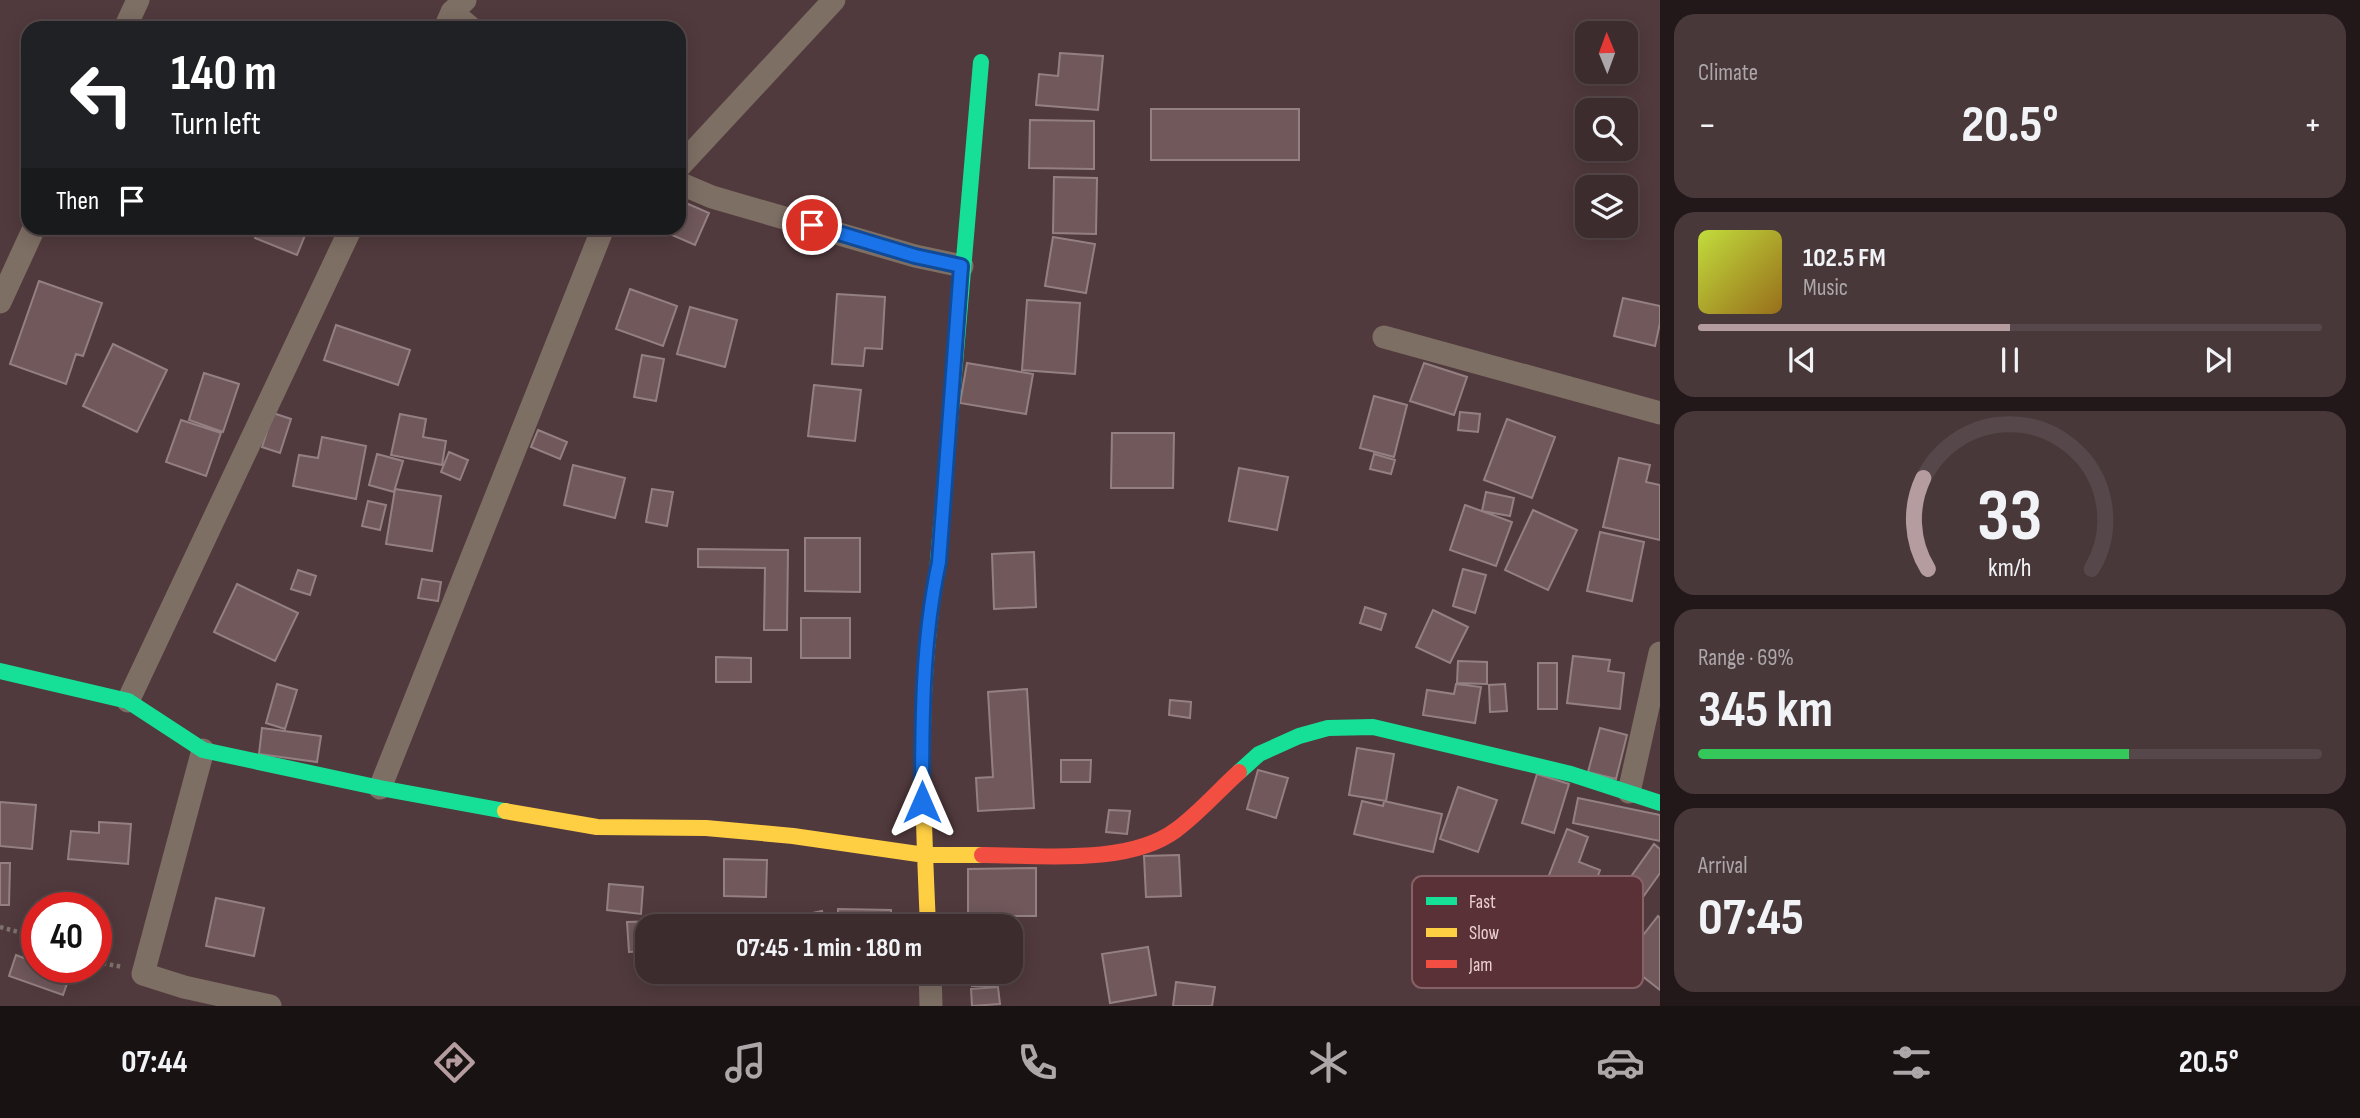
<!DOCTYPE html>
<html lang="en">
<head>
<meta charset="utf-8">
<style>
	:root { --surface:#3d2c2e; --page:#48383a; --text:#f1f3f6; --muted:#ada7aa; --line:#56484a; --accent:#b59c9e }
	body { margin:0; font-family:"Sofia Sans Condensed",sans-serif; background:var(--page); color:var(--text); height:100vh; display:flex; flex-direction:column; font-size:26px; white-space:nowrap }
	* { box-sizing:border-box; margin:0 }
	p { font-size:23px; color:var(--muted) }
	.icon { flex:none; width:38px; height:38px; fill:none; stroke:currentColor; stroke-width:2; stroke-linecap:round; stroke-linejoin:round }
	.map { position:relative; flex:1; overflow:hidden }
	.details { display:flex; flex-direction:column; gap:14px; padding:14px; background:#221819; width:700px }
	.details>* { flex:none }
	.guide { position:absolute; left:21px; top:21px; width:665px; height:214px; border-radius:21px; box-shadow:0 4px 18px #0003,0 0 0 2px var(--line); background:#202124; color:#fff; overflow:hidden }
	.needle { width:46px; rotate:359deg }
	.tools { position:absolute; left:1575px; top:21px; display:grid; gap:14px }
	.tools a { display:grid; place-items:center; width:63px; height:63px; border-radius:14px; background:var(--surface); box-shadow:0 4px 18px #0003,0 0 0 2px var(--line); font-size:35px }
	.speed { position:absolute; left:21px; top:892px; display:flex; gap:14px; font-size:35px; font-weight:700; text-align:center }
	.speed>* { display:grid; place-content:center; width:91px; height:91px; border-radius:50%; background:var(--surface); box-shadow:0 4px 18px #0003,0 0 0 2px var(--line); line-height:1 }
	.speed .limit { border:10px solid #d22; background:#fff; color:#111 }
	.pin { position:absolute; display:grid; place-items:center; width:60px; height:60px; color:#fff; margin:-30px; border:4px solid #fff; border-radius:50%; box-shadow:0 2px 7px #0007 }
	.me { position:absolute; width:77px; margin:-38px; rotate:0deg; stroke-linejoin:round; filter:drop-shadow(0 0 5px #0008) }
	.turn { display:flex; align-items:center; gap:24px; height:147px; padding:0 35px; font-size:32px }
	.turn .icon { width:91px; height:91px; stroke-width:2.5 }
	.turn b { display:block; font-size:49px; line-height:60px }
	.then { display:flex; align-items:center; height:66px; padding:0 35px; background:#0003; gap:14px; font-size:26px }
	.big { font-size:52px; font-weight:700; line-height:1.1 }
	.details .tile { flex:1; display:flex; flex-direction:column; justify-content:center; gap:10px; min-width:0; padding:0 24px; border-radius:21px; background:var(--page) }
	.details .dial { align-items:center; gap:0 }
	.dial svg { height:182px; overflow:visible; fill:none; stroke:var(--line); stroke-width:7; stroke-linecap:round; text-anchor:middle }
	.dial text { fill:var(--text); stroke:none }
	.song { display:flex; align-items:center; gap:21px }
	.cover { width:84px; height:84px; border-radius:10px; background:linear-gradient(135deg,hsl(70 70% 55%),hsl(40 70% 35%)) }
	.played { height:7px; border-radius:4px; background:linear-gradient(90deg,var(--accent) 50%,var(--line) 50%) }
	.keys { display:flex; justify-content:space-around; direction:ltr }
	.heat { display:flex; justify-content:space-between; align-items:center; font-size:38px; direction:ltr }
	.charge { height:10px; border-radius:5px; background:linear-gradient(90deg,#34c759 69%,var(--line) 0) }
	.trip { position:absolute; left:635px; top:914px; width:388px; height:70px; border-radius:21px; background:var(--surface); box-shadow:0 4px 18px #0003,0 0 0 2px var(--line); font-weight:700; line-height:70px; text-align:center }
	.tabs { display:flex; height:112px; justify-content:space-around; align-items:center; background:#181212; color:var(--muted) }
	.tabs .icon { width:49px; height:49px }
	.tabs .active { color:var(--accent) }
	.tabs b { font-size:32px; color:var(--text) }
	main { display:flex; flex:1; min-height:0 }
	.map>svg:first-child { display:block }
</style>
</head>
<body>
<main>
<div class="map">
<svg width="1660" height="1006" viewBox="0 0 1660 1006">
	<rect width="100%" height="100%" fill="#513a3d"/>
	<path fill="#70585b" stroke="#948082" stroke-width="2" d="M1060,53L1103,56L1098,110L1036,105L1039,74L1058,76Z
		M1151,109H1299V160H1151Z
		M1030,120L1094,121V169L1029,168Z
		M1054,177L1097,178L1096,234L1053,233Z
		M679,200L709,213L695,245L656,228H679Z
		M259,228H308L297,255L255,238Z
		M1053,237L1095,244L1086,293L1045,286Z
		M39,281L102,303L83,356L76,354L66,384L10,364Z
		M630,289L677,306L663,346L616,329Z
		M837,294L885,297L882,349L865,348L863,366L832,364Z
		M1623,298L1660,306V323L1655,346L1614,336Z
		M1027,300L1080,303L1075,374L1022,370Z
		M690,307L737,320L725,367L677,354Z
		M336,325L410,350L398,385L324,360Z
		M113,344L167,370L137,432L83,406Z
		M642,355L664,359L656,401L634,397Z
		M967,363L1033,374L1026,414L960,403Z
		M1424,363L1467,377L1454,415L1410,401Z
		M204,373L239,384L223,432L189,420Z
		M814,385L861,390L855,441L808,436Z
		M1374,396L1407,405L1394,457L1360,448Z
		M1460,412L1480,414L1478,432L1458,430Z
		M273,413L291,419L280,453L262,447Z
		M400,414L426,419L423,437L446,441L442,465L391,455Z
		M1507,419L1555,437L1532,498L1484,480Z
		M181,420L221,433L206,476L166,462Z
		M538,430L567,442L560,459L531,447Z
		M1112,433H1174L1173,488H1111Z
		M322,437L366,446L356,499L293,486L299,455L318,458Z
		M449,452L468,460L460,480L441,472Z
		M377,454L403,461L394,492L369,485Z
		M1374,454L1395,460L1391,474L1370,469Z
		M1619,458L1650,465L1646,482L1660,485V540L1603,527Z
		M573,465L625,478L615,518L564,505Z
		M1239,468L1288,477L1277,530L1229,521Z
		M395,489L441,496L432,551L386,544Z
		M652,489L673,492L667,526L646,522Z
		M1486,492L1514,498L1510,516L1482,511Z
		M368,501L386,505L380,530L362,526Z
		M1465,505L1512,522L1496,566L1450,550Z
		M1533,510L1577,530L1548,590L1505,570Z
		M1600,532L1644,542L1632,601L1587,591Z
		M805,538H860V592L805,591Z
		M698,549L788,550L787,630H764L765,568L698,567Z
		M1034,552L1036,607L994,609L992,554Z
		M1463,569L1486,575L1475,613L1453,606Z
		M298,570L316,576L310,595L291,589Z
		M422,579L441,582L438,601L418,598Z
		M237,584L298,613L275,661L214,632Z
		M1365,607L1386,614L1381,630L1360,623Z
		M1433,610L1468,627L1450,663L1416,647Z
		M801,618H850V658H801Z
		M1573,656L1610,660L1608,671L1624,673L1620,709L1567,703Z
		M716,657L751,658V682H716Z
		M1458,661L1487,662V684L1457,683Z
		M1538,663H1557V709H1538Z
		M277,684L297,690L285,729L266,723Z
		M1456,684L1481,687L1475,723L1423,715L1427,690L1454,694Z
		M1505,684L1507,711L1490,712L1489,685Z
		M1027,689L1034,808L978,811L976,778L993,777L988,692Z
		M1170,700L1191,702L1190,718L1169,715Z
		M262,728L321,736L317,762L259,754Z
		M1600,728L1627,735L1616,779L1588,772Z
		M1357,748L1394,754L1386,801L1349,795Z
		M1061,760H1091L1090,782H1061Z
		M1258,770L1288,778L1276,818L1247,809Z
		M1537,774L1569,784L1554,833L1522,823Z
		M1458,787L1497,800L1478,852L1440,839Z
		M1578,798L1660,815V841L1573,823Z
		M1362,801L1383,806L1384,801L1442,814L1433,852L1354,834Z
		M0,802L36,805L32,849L0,846Z
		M1109,810L1130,811L1127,834L1106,832Z
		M99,822L131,824L128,864L68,859L71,831L99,833Z
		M1567,829L1588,837L1579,862L1600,870L1589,900L1546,883Z
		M1654,844L1660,849V873L1631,914L1613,902Z
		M1179,855L1181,896L1146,897L1144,856Z
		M724,859L767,860L766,897L724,896Z
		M0,863H10L9,905H0Z
		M1036,868V916H968V869Z
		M609,884L643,887L641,914L607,910Z
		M216,898L264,908L254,956L206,946Z
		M838,909L891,910V926H838Z
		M822,911L826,926H796L794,917Z
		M1658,916L1660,918V990L1623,961Z
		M687,920V926H648V951L629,952L627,922Z
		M1148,947L1156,995L1110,1003L1102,954Z
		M16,955L37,963V968H50L70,975L63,995L9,976Z
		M972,971H994L995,986H972Z
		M1176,982L1215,987L1212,1006H1173Z
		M998,987L1000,1004L972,1006L971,989Z"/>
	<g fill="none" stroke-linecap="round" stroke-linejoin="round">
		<path stroke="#7f726c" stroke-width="4.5" stroke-dasharray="3.5 3.5" stroke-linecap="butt" d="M0,927L37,937
			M96,962L123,967"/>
		<path stroke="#7e6f64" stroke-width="23" d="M452,12L471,28
			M125,28L138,0
			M445,28L452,12L465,0
			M679,167L834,0
			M679,183L712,197L915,256L962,266
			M0,302L34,228
			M1384,337L1660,413
			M128,701L351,228
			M203,750L143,974L184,987L270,1006
			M380,788L603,228
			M1629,792L1660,653
			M930,971L931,1006"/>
		<path stroke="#16e098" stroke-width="16" d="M937,572L981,62
			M0,671L128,701L203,750L380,788L505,811
			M1239,772L1259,754L1299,736L1328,728L1373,727L1571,774L1660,803"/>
		<path stroke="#ffcf43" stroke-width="16" d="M505,811L597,827L706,828L793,836L925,855H982
			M928,926C923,807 916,689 937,572"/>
		<path stroke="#f24e42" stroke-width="16" d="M982,855C1039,855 1128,866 1176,830C1198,814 1218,791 1239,772"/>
	</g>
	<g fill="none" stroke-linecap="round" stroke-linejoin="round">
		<g stroke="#114b97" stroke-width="18">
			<path id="route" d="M812,225L915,256L961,266L939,562C922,641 922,721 922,802"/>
		</g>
		<use href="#route" stroke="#1a73e8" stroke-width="12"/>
	</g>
	<rect x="1412" y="876" width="231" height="112" rx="10" fill="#5a3136" stroke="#866165" stroke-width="2"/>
	<rect x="1426" y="897" width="31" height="8" fill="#16e098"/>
	<rect x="1426" y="928" width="31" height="9" fill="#ffcf43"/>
	<rect x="1426" y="960" width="31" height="8" fill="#f24e42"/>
	<g font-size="19" fill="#ebd0d2">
		<text x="1469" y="908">Fast</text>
		<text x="1469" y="939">Slow</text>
		<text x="1469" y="971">Jam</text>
	</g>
</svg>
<div class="tools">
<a><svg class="needle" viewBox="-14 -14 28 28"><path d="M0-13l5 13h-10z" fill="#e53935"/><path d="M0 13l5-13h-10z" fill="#ada7aa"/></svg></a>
<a><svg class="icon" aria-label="search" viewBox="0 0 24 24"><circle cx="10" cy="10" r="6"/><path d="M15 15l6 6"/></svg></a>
<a><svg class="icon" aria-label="layers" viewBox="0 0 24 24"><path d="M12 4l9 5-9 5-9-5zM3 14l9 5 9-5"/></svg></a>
</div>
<div class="speed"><div class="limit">40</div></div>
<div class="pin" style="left:812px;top:225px;background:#d93025"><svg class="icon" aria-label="arrive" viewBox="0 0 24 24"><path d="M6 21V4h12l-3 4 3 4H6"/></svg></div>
<svg class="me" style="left:922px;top:802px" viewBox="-20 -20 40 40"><path d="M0-17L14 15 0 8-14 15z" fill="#1a73e8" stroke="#fff" stroke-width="4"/></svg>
<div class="trip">07:45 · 1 min · 180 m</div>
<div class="guide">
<div class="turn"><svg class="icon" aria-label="left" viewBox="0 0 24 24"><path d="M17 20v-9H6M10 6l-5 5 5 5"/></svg><div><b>140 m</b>Turn left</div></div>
<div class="then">Then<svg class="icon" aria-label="arrive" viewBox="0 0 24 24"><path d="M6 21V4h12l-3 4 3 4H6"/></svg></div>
</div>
</div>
<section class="details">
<div class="tile"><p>Climate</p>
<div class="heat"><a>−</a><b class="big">20.5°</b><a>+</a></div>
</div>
<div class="tile">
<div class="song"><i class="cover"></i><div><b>102.5 FM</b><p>Music</p></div></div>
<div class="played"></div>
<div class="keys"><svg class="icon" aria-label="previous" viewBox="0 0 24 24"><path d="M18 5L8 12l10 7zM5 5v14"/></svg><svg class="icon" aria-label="pause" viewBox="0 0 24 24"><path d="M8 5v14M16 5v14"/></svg><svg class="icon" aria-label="next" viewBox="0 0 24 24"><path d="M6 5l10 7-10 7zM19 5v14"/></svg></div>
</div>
<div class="tile dial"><svg viewBox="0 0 100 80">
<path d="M14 69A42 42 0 1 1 86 69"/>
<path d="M14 69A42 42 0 0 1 12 29" stroke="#b59c9e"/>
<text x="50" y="56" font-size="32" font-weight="700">33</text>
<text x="50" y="72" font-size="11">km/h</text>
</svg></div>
<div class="tile"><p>Range · 69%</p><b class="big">345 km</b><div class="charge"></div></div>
<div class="tile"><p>Arrival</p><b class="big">07:45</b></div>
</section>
</main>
<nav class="tabs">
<b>07:44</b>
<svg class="icon active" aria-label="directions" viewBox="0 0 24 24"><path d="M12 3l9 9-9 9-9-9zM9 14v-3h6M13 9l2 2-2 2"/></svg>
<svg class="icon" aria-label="music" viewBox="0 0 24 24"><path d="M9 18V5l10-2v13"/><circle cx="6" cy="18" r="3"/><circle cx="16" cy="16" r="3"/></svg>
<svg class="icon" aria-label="phone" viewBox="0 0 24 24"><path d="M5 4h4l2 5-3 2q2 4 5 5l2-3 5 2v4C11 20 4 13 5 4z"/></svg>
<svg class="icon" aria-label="climate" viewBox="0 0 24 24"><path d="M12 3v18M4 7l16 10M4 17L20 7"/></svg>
<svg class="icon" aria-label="car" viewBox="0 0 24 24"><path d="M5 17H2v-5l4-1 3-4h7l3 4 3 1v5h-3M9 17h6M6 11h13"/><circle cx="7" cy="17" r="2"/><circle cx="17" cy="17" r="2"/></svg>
<svg class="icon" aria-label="filters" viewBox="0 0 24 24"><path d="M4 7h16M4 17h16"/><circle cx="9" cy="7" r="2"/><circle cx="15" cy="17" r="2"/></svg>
<b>20.5°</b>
</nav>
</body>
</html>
